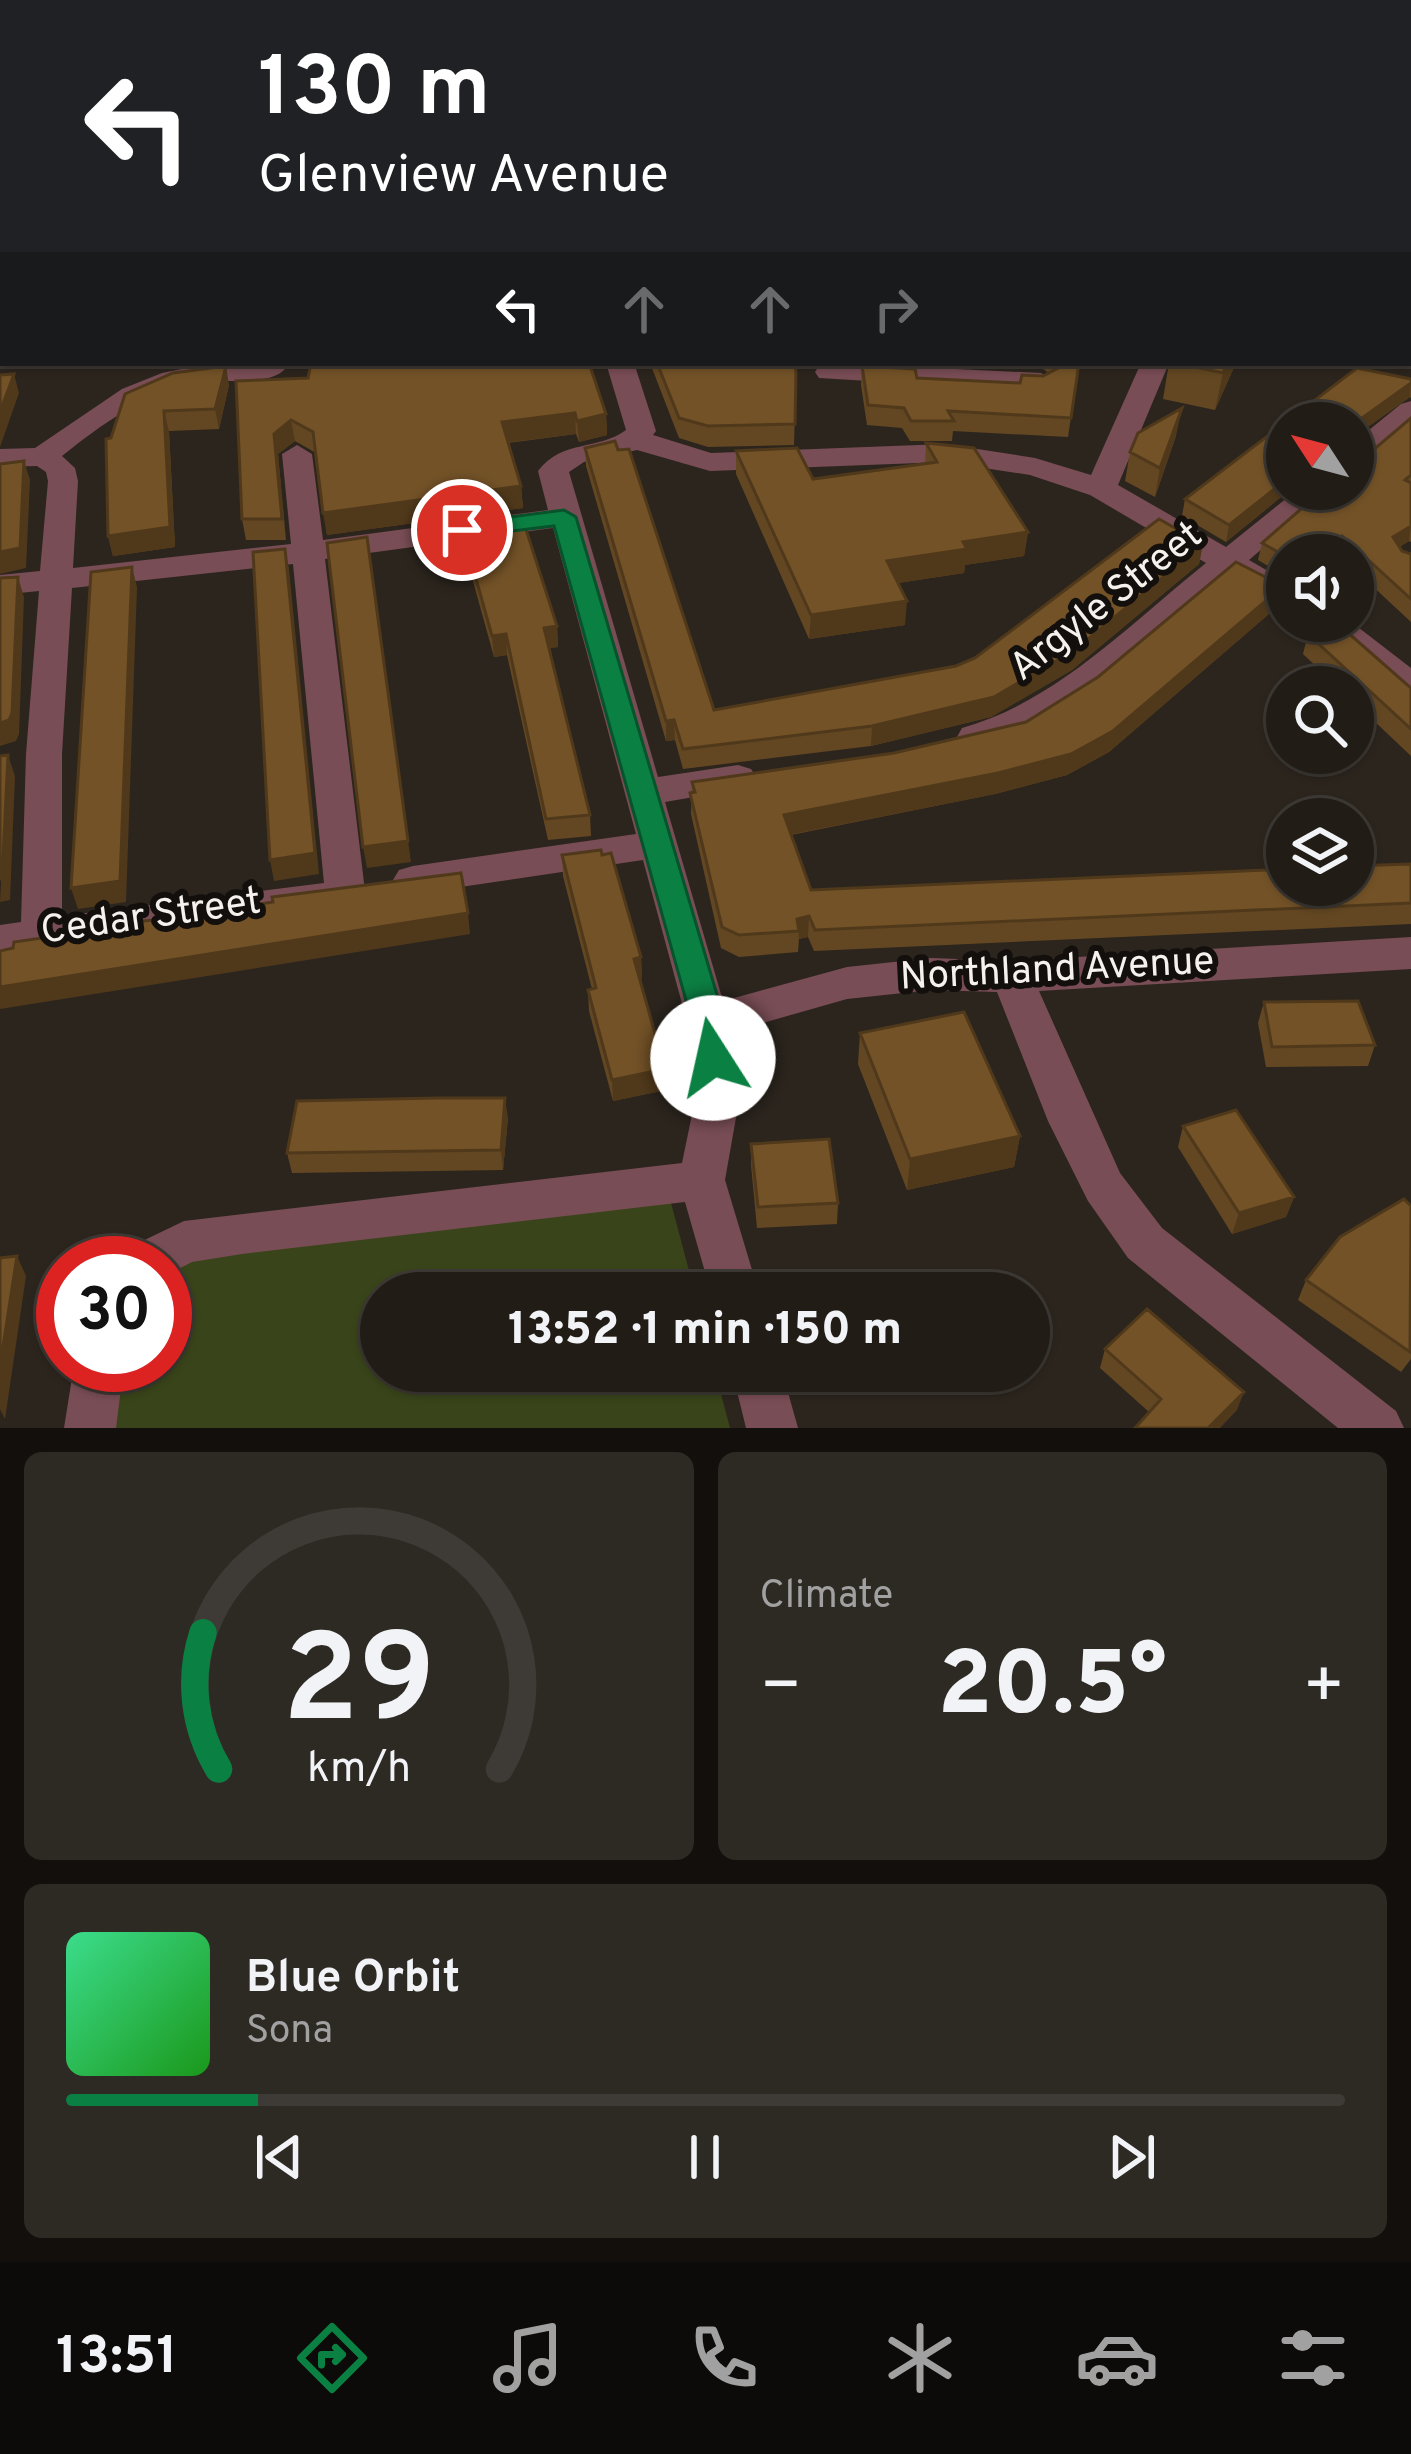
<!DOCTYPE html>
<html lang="en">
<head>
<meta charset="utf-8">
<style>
	:root { --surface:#211c16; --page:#2d2923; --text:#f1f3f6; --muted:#a2a1a1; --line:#3e3a35; --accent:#0b8043 }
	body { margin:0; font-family:Overpass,sans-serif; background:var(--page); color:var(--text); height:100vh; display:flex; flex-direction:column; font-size:45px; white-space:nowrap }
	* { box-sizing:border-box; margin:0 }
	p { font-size:39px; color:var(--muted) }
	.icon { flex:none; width:66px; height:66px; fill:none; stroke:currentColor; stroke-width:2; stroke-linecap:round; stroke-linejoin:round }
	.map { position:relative; height:1428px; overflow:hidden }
	.panel { display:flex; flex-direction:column; gap:24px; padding:24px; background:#120f0c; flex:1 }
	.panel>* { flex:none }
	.hud { position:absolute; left:0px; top:0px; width:1413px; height:366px; box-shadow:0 3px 9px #0004,0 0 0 3px var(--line); background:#202124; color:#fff; overflow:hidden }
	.needle { width:78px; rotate:306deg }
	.tools { position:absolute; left:1266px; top:402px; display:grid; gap:24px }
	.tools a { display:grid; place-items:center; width:108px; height:108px; border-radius:50%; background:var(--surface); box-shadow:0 3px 9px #0004,0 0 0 3px var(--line); font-size:60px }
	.speed { position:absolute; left:36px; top:1236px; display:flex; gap:24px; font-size:60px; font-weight:700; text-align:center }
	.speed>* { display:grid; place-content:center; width:156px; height:156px; border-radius:50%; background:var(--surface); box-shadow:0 3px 9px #0004,0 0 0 3px var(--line); line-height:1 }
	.speed .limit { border:18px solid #d22; background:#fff; color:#111 }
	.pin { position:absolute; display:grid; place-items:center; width:102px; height:102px; color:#fff; margin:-51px; border:6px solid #fff; border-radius:50%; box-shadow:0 3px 12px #0007 }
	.me { position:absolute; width:132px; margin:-66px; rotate:350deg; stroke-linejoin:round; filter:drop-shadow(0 0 9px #0008) }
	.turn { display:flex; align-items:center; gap:42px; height:252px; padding:0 60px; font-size:54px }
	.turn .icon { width:156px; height:156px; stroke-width:2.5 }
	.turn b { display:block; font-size:84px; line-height:102px }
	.lanes { display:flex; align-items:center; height:114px; padding:0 60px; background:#0003; justify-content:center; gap:60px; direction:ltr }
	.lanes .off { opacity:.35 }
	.big { font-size:90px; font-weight:800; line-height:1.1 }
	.panel .tile { flex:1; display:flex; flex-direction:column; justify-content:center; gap:18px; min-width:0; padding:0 42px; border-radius:18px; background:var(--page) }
	.panel .dial { align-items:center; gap:0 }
	.dial svg { height:312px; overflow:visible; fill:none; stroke:var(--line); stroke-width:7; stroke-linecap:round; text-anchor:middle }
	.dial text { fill:var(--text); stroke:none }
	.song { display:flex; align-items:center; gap:36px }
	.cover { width:144px; height:144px; border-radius:18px; background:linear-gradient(135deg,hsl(150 70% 55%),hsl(120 70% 35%)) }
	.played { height:12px; border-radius:6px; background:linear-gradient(90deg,var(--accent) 15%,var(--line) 15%) }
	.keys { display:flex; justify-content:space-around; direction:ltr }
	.heat { display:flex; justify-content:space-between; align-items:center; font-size:66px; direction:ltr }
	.panel .tiles { flex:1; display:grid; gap:24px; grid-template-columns:1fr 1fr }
	.tile:last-child { grid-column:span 2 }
	.trip { position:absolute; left:360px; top:1272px; width:690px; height:120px; border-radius:60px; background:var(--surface); box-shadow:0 3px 9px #0004,0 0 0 3px var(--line); font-weight:800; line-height:120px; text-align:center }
	.menu { display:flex; height:192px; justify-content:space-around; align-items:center; background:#0d0b09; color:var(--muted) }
	.menu .icon { width:84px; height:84px }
	.menu .selected { color:var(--accent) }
	.menu b { font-size:54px; color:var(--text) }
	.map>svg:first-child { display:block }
</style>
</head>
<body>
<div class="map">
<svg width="1411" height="1428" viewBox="0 0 1411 1428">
	<rect width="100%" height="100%" fill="#2c251e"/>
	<path fill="#39441a" d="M671,1203L695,1293H381V1371H715L730,1428H112L121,1365H165V1268L214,1255Z"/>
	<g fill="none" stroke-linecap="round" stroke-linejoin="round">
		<path fill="#794d55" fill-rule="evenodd" d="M1283,0H1304L1281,3Z
			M212,363H285V369C267,388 220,377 194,383C144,393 101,425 62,456L75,468L78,481L73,568L291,544L282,454L297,445L312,454L323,540L548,510L538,471C562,439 598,451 626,430L606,363H634L656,431L653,435L711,453L945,444L1035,458L1091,475L1141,363H1169L1118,485L1226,547L1298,489H1332L1249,560L1287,582V606L1230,577C1176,621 1031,765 962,746L957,737L962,728C1056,702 1131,623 1206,563L1090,495L1030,475L945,462L710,471L637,450L584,462L569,472L658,777L738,765L751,769L757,778L751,787L665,802L723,1001L847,967L931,958L1012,961L1411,937V969L1039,991L1120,1173L1162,1228L1396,1411L1404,1428H1338L1128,1258L1088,1201L1048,1121L997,992L931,990L847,999L731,1032L740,1095L725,1180L759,1293H711L685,1202L242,1254L192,1262L165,1276V1263H121L128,1248L184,1221L682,1163L696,1095L687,1022L643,860L413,894L399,890L393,880L399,870L413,866L636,834L553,528L325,559L365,891L359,901L0,955V925L21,922L26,754L39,591L0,595V575L40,571L48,481L46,472L37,466L0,467V449L35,448L122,389L162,373ZM293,564L324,883L62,916V754L72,588Z
			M829,363L1041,373L1055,382L1041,391L819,378L815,372L819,366Z
			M1411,401V425L1364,464L1353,467V443L1401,404Z
			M1311,621H1350L1411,668V697L1398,694Z
			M74,1365H124L116,1428H64Z
			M732,1371H782L798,1428H746Z"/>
		<path fill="#ca7082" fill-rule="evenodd" d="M0,221H3V237H0Z"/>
	</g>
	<path fill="#634722" d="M1410,171L1411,172V357L1410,356Z
		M0,254H3V332H0Z
		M650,363H794L796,372L794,445L708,447L679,438Z
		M1025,363H1079L1068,437L953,431L952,441H910L902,428L867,425L861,385L862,366L917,378L1020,383L1049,373L1043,369L1024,368Z
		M1169,363H1236L1215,410L1163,399Z
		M1357,368L1411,379V398L1410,397L1355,436V454L1372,451L1411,418V542L1409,541L1399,547L1402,551L1411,554V622L1353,568V555H1339L1337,553L1335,555H1287V577L1258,560L1262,543L1324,489H1353V423H1287V489H1291L1226,542L1182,516L1185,499Z
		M236,381L606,414L607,435L579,442L576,434L508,443L521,486L523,508L327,535L316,453L295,441L278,454L286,540H246L242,519Z
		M229,385L219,429L169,431L175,547L113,556L108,536L111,438L125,394Z
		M1176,436L1155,497L1125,481L1130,452Z
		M926,443L1028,532L1024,556L965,565L964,573L898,583L905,625L809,639L736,474V451L813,479L925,464Z
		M585,448L714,710L956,666L1203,544L1199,564L1072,670L991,717L871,746L683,769L675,740L666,741L586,466Z
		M461,525L557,626L558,647L549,648L590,815L591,836L548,840L507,655L494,657L463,545Z
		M1278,606L1109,752L1067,775L995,794L791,835L811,890L1411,864V924L814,951L808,937L799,939L798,952L739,957L721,948L691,814L692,782L894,753L1026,722Z
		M1308,634L1411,688V756L1353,701V687H1338L1303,654Z
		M562,855L641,957L642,979H640L665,1069L666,1090L613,1101L589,1011L588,990L592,989L563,876Z
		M1264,1002L1375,1045L1368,1066L1266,1067L1258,1023Z
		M860,1033L1020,1136L1014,1167L907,1190L858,1064Z
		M508,1118L503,1170L292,1173L287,1153Z
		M1183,1126L1294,1197L1286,1217L1232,1234L1178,1147Z
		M751,1144L838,1203L837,1224L757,1228L751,1165Z
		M1411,1206V1359L1401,1372L1298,1300L1306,1280Z
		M1105,1349L1237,1410L1149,1412L1100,1368Z"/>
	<path fill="#50391b" d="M1227,363H1236L1215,410L1223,373Z
		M226,366L229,385L219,429L215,409Z
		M14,374L19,393L0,447V412Z
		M1411,383L1410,397L1353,437L1355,423Z
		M1182,408L1176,436L1155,497L1160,468Z
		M164,411L169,431L175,547L113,556L108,536Z
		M575,413L576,434L504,443L502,422Z
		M606,414L607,435L579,442L577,421Z
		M291,420L295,441L278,454L286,540L274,434Z
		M24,461L30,480L26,568L0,574V552Z
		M1287,479V489H1291L1226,542L1229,525Z
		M521,486L523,508L327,535L323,513Z
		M1411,526L1409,541L1388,554L1393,537Z
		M1028,532L1024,556L965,565L964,573L885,585L887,561L963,542Z
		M1342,536L1335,555H1320Z
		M367,537L411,862L367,868L363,847Z
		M1203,544L1199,564L1072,670L991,717L871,746L872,726Z
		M285,549L289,569L319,874L274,881L270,860Z
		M132,567L137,587L126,902L78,909L71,888Z
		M18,577L24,597L19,734L16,741L0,746V723Z
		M1283,586L1278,606L1109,752L1067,775L995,794L783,836L784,815L998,773Z
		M907,601L905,625L809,639L811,615Z
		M557,626L558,647L545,649L544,628Z
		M506,634L507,655L494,657L492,636Z
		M674,720L675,740L666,741V721Z
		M8,755L15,776L10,900L0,902Z
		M468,913L470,934L0,1009V987Z
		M809,916L808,937L799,939L797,919Z
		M641,957L642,979L635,980L634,959Z
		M665,1069L666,1090L613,1101L612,1080Z
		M505,1098L508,1118L503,1170L501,1150Z
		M1020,1136L1014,1167L907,1190L910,1159Z
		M1294,1197L1286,1217L1232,1234L1239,1213Z
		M17,1256L26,1276L5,1419L0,1409V1366Z
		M1244,1392L1237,1410L1220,1428H1208Z"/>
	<path fill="#735227" stroke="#50391b" stroke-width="3" d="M576,0H943V3H575Z
		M1029,0H1078V3H1029Z
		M1174,0H1210L1207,3H1171Z
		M1410,171L1411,172V299H1410Z
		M0,254H3V314H0Z
		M311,363H589L606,414L577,421L575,413L502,422L521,486L323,513L313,432L291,420L274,434L282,519H242L236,381L308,378Z
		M657,363H794L796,372L795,424L708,426L679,418Z
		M1060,363H1079L1071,418L948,411L954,421H911L904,408L868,405L862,366L915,369L917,378L1020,383L1022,375L1043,376L1060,367Z
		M1177,363H1227L1223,373Z
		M226,366L215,409L164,411L170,527L108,536L106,439L111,438L125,394L173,373Z
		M1357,368L1411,379V383L1355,423V454L1372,451L1411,418V475L1405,480L1411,483V526L1393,537L1402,551L1411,554V599L1342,536L1320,555H1287V557L1262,543L1324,489H1353V423H1287V479L1229,525L1185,499Z
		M14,374L0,412V375Z
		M1182,408L1160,468L1130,452L1138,433Z
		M615,441L618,450L629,449L714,710L956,666L975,658L1159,519L1203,544L1075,650L994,697L872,726L683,749L674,720L666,721L585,448Z
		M926,443L974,448L1028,532L963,542L967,549L887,561L907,601L811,615L736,451L797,448L813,479L937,462Z
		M24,461L20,548L0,552V464Z
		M522,517L557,626L544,628L590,815L546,819L506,634L492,636L461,525Z
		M367,537L408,841L363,847L327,543Z
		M285,549L315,853L270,860L253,552Z
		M1236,562L1283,586L1113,731L1071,754L998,773L784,815L811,890L1287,869V885H1353V866L1411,864V903L815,930L809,916L797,919L799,931L739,935L722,927L690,793L695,792L692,782L894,753L1026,722L1098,677Z
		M132,567L120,881L71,888L91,572Z
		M18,577L12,713L9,720L0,723V578Z
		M1338,624L1411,688V729L1308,634Z
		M8,755L2,879H0V756Z
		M601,850L602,855L611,853L641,957L634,959L665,1069L612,1080L588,990L596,988L562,855Z
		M461,873L468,913L0,987V951L13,948L14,942L69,934V927L155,920L273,902L272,897Z
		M1358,1001L1375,1045L1272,1047L1264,1002Z
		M964,1012L1020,1136L910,1159L860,1033Z
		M438,1098H505L501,1150L287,1153L297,1101Z
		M1236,1110L1294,1197L1239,1213L1183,1126Z
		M829,1139L838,1203L758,1207L751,1144Z
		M1404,1199L1411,1206L1410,1352L1306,1280L1340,1237Z
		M17,1256L0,1366V1258Z
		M1147,1309L1244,1392L1208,1428H1135L1161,1399L1105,1349Z"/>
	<path fill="#0b8043" stroke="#07532c" stroke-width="3" d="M564,510L576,517L725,1022L730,1058L725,1067L713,1071L701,1067L692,1022L554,526L462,537L450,530L462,523Z"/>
	<g text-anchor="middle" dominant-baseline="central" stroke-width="12" stroke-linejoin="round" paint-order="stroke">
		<g font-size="39" fill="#f5f1ec" stroke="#120f0c">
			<text transform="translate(1107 603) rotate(-38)">Argyle Street</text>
			<text transform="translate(151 918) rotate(-8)">Cedar Street</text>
			<text transform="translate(1057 971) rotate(-3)">Northland Avenue</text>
		</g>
	</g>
</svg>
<div class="tools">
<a><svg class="needle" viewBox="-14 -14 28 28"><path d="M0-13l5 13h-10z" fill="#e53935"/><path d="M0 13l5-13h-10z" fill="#a2a1a1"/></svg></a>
<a><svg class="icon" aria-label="sound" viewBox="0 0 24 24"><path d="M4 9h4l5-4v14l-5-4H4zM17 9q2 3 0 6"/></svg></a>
<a><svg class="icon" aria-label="search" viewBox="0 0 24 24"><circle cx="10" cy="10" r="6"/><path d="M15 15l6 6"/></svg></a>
<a><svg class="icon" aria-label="layers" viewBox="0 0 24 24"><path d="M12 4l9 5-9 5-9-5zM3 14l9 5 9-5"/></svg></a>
</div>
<div class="speed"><div class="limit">30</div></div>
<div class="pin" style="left:462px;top:530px;background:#d93025"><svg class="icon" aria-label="arrive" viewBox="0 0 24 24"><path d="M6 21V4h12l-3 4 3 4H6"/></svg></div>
<svg class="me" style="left:713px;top:1058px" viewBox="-20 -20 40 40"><circle r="19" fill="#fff"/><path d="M0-13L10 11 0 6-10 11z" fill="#0b8043"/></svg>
<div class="trip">13:52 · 1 min · 150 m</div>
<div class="hud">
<div class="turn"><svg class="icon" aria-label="left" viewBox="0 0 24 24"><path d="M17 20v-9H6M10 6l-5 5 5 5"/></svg><div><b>130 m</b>Glenview Avenue</div></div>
<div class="lanes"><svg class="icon" aria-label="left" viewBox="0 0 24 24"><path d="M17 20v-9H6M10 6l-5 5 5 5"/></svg><svg class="icon off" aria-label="ahead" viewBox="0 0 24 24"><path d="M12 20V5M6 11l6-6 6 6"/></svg><svg class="icon off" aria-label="ahead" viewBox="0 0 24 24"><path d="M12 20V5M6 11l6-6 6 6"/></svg><svg class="icon off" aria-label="right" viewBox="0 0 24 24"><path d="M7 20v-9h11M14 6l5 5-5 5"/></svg></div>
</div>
</div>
<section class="panel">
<div class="tiles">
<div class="tile dial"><svg viewBox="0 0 100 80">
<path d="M14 69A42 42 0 1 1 86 69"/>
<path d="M14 69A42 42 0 0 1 10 34" stroke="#0b8043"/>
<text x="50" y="56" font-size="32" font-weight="700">29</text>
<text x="50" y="72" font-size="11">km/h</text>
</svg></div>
<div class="tile"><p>Climate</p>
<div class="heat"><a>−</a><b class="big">20.5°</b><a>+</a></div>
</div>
<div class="tile">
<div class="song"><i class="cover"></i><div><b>Blue Orbit</b><p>Sona</p></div></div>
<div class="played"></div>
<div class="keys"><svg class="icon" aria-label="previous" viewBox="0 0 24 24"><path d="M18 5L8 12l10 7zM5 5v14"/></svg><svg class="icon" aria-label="pause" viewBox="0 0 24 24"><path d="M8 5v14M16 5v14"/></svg><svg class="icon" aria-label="next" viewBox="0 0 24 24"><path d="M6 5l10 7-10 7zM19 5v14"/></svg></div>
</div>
</div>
</section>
<nav class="menu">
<b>13:51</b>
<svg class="icon selected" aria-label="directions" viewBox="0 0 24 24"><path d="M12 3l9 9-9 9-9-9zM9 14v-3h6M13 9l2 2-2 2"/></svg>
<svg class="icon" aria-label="music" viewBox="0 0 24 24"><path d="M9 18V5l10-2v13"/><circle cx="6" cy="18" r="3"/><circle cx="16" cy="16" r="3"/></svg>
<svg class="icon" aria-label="phone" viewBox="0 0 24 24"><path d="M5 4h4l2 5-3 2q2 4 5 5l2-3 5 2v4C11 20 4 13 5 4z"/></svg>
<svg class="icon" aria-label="climate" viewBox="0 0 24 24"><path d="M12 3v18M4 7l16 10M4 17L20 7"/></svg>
<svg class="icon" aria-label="car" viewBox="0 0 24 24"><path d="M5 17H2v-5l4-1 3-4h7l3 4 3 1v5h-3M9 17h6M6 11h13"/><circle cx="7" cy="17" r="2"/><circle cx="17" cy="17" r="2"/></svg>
<svg class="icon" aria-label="filters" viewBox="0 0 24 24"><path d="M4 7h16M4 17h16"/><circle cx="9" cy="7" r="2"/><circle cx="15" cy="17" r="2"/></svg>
</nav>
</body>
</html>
